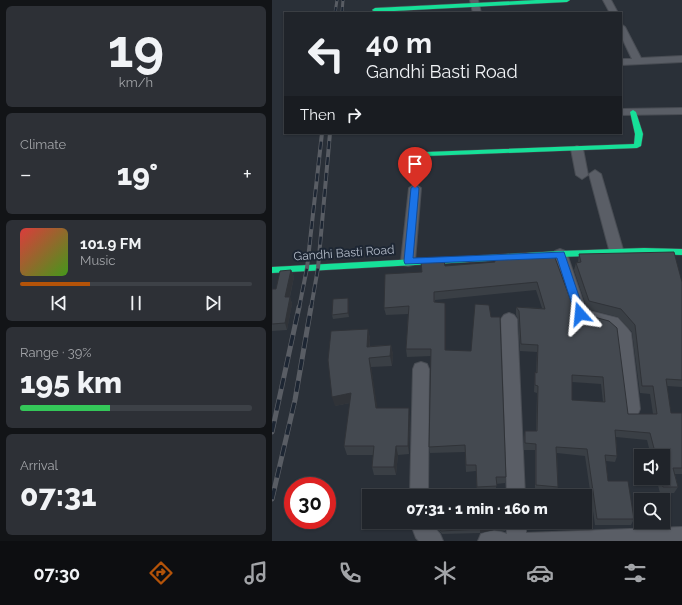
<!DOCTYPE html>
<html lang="en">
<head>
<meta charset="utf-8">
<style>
	:root { --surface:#20242a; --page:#2d3036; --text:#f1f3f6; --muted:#a2a4a8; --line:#3d4147; --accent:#b45309 }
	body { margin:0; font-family:Raleway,sans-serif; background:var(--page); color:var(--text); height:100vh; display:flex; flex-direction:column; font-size:15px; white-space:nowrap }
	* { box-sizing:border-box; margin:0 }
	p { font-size:13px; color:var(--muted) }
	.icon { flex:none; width:22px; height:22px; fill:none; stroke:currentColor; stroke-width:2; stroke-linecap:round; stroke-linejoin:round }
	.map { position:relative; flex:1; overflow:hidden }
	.panel { display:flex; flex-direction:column; gap:6px; padding:6px; background:#121417; width:272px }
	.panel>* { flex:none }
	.guide { position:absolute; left:12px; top:12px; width:338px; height:122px; border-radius:0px; box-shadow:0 1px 3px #0004,0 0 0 1px var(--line); background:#20242a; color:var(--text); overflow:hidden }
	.controls { position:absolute; left:362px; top:449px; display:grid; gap:8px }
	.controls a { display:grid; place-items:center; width:36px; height:36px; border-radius:0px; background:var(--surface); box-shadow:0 1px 3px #0004,0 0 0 1px var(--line); font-size:20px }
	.speed { position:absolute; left:12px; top:477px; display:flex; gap:8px; font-size:20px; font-weight:700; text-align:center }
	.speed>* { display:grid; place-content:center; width:52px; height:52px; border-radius:50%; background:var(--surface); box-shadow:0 1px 3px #0004,0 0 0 1px var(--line); line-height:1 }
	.speed .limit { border:6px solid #d22; background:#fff; color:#111 }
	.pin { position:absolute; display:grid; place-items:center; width:34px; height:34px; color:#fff; margin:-41px -17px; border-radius:50% 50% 50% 0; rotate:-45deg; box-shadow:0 0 4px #0007 }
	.pin .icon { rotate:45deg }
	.me { position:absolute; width:44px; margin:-22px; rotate:342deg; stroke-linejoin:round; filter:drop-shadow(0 0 3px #0008) }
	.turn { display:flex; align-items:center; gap:14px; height:84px; padding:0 16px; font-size:18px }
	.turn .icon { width:52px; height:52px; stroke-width:2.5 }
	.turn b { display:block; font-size:28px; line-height:34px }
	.then { display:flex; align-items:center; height:38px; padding:0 16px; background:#0003; gap:8px; font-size:15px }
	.big { font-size:30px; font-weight:800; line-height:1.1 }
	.panel .card { flex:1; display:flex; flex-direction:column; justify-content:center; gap:6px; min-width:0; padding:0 14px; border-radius:6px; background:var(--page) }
	.panel .dial { align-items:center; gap:0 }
	.dial b { font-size:52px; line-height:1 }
	.song { display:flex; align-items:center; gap:12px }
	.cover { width:48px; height:48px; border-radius:6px; background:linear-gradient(135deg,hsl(0 70% 55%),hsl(100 70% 35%)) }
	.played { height:4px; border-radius:2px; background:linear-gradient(90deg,var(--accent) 30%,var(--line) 30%) }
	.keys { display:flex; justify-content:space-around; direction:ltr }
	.heat { display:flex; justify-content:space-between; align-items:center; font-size:22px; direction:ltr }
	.charge { height:6px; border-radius:3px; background:linear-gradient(90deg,#34c759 39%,var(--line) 0) }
	.trip { position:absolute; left:90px; top:489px; width:230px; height:40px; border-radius:0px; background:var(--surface); box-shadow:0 1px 3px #0004,0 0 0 1px var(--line); font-weight:800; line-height:40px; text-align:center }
	.menu { display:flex; height:64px; justify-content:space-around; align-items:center; background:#0d0e11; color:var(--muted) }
	.menu .icon { width:28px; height:28px }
	.menu .selected { color:var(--accent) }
	.menu b { font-size:18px; color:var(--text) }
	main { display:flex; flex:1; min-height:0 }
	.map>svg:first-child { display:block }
</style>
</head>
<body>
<main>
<section class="panel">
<div class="card dial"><b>19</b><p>km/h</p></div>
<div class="card"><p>Climate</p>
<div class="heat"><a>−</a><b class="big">19°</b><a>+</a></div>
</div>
<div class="card">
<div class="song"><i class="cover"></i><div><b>101.9 FM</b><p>Music</p></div></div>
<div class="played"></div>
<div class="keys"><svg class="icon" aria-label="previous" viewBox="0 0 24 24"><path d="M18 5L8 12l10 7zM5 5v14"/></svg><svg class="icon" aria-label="pause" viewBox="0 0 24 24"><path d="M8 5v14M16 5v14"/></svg><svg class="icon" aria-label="next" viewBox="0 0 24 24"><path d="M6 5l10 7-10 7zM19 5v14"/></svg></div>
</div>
<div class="card"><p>Range · 39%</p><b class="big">195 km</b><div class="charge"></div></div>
<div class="card"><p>Arrival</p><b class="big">07:31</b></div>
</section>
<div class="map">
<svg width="410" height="541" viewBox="0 0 410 541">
	<rect width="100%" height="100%" fill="#2a3038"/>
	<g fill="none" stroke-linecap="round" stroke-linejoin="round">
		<g stroke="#484c53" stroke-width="2">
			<path id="street" d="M198,0H206L209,13H201Z
				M331,0H339L346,13H338Z
				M349,24L353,27L369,58L410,56V62L349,65V59H360L349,36Z
				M410,108V114L349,115V109Z
				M305,146L311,149L316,175L310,179L304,175L299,149Z
				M323,170L329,174L352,253L350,256L345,258L340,256L338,253L317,174Z
				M143,184L149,188L143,261L141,265L136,266L131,265L129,261L137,188Z
				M288,249L293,251L295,254L314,310L346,318L356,329L359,333L368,409L366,414L360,417L354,414L352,409L344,335L336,327L303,319L301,315L281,254L283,251Z
				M237,313L242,315L245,319L253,496H235L229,319L232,315Z
				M149,362L155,364L157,369L156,496H138L141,369L143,364Z
				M138,522H158L168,534L171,541H147L144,538Z
				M234,522H254V533L410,527V541H206L209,534C218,530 226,530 235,534Z"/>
		</g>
		<g stroke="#484c53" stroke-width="1">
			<path id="fast" d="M264,0H298L295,2L103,12L100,10L103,8Z
				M361,110L364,112L371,134L369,146L365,148L154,156L150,154L154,152L362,144L363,134L358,112Z
				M372,248L410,249V255L372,254L288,257L0,273V267L288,251Z"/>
		</g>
		<use href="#street" fill="#5a5e66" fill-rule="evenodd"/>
		<use href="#fast" fill="#16e098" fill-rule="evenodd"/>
		<g stroke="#595d64" stroke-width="3">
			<path id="rail-far2" d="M63,13L65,0
				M70,13L71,0"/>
		</g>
		<g stroke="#595d64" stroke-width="4">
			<path id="rail-far1" d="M27,308L35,268L50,133
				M39,308L46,268L58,133"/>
		</g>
		<g stroke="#595d64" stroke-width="5">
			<path id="rail" d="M0,432L27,307
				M0,499L23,400L39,307"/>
		</g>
		<use href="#rail-far2" stroke="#1d2633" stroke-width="2" stroke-dasharray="6" stroke-linecap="butt"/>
		<use href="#rail-far1" stroke="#1d2633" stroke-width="2.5" stroke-dasharray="8" stroke-linecap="butt"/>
		<use href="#rail" stroke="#1d2633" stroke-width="3.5" stroke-dasharray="11" stroke-linecap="butt"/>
	</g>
	<path fill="#3a3f45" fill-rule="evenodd" d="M307,254L410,282V387L395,386L399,413H410V474H403L406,487L402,493H388L384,478H391V456H379L375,440L344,437L345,456L343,462L334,461L336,481L362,519L359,525H323L313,456L285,453L286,487L284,493L263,491V450H252V437L253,431H264L265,393L262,392L263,372L264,373L265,352L248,351L246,319L244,315V307L270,308L264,290L163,300V302L174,310V350L234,477L233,483L224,484V492L205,493L204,471L194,472L193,452L158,453L157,447L159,356L135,357L134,349L136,314L114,315L112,308L150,272L173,266L222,262V258L282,255L303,312L356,414H381L378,394L368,393L360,332L346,317L315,309L302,270L304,263L306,262ZM300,382L329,384L331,402L300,400Z
		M19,270L22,277L18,297L20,304L15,330L0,331V289H4Z
		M77,301V317L61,319L60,315Z
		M96,329L98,339V346L119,345L121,355L120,366L99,367L105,408L138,417L137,454L126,455L124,475H102L100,467L101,455H75L72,446L78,403L63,406Z
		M164,522H234L233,531L222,530L208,533L170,534L164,527Z"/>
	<path fill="#303338" d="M19,270L22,277L16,304L13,297Z
		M18,297L20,304L15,330L13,323Z
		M76,298L77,301V317L76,313Z
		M173,303L174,310V357L173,350Z
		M96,329L98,339L97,356L95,347Z
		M119,345L121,355L120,366L118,356Z
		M97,358L99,367L107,417L104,408Z
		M79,393L82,402L63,406L60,397Z
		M137,408L138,417L137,454L136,446Z
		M124,446L126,455L124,475L122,467Z
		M222,526V530L208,533V529Z"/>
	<path fill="#444950" stroke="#303338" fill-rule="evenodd" d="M402,252L410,282V380L394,379L399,413H410V468H401L406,487H391L389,478H391V456H384L378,433L343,430L345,456L333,455L336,481H356L362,519H325L315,449L284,447L286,487L264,485V444L253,443V431H265L266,386L263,385V372L265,373L266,345L249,344L247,311L244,307L273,309L265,282L162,292V302L173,303V350L199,351L203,304L217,305L219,317H228L234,477H224L225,486L205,487L204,465H194L193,445L157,447L159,349H134L137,306L112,308L113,274L150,272L149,262L172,261L173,266L223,262L222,258L282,255L303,312L337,321L345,328L356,414H385L381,386H370L363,325L349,309L317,301L304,263L309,262L307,254ZM300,375L331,377L333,402L300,400Z
		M19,270L13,297H18L13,323L0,324V289H4L8,271Z
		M76,298V313L60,315L61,299Z
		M96,329L95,347L119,345L118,356L97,358L104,408H137L136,446H124L122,467H100L102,446H72L79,393L60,397L56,360L59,331Z
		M179,488V496H164V489Z
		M164,522H234V527L222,526L208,529L169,531L164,524Z"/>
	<path fill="#1a73e8" stroke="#114b97" d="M143,185L147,188L141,258L292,252L313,314L311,317H305L303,314L285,258L133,264L132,261L139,188Z"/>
	<g text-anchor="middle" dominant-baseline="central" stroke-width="4" stroke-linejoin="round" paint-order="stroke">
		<g font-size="12" fill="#b4bcc9" stroke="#1d2633">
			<text transform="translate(72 253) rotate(-4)">Gandhi Basti Road</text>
		</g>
	</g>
</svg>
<div class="controls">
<a><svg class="icon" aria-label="sound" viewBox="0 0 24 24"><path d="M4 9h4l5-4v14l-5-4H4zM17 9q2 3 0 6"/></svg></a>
<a><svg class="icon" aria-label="search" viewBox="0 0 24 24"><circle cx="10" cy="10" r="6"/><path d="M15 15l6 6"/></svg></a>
</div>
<div class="speed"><div class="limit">30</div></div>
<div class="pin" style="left:143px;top:188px;background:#d93025"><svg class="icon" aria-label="arrive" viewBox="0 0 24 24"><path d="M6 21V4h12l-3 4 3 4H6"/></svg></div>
<svg class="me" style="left:308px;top:314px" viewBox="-20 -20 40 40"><path d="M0-17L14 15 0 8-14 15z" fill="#1a73e8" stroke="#fff" stroke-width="4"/></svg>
<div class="trip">07:31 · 1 min · 160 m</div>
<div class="guide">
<div class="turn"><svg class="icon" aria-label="left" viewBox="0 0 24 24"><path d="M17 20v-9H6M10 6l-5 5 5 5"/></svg><div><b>40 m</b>Gandhi Basti Road</div></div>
<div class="then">Then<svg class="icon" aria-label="right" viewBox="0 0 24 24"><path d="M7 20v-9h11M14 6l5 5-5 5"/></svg></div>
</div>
</div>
</main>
<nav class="menu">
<b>07:30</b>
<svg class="icon selected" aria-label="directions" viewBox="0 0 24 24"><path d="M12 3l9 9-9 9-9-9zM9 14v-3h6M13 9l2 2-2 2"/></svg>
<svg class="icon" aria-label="music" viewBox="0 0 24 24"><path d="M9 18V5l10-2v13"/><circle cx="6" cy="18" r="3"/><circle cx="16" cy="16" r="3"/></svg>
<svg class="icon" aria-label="phone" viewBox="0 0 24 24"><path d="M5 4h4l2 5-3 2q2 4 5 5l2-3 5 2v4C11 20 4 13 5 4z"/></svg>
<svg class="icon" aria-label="climate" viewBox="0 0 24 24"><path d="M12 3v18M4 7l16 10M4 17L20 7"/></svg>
<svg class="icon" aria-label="car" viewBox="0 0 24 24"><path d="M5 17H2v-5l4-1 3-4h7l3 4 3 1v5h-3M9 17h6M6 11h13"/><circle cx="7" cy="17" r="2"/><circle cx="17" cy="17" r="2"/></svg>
<svg class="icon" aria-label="filters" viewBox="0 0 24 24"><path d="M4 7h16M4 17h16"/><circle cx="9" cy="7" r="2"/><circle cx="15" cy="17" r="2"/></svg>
</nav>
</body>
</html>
